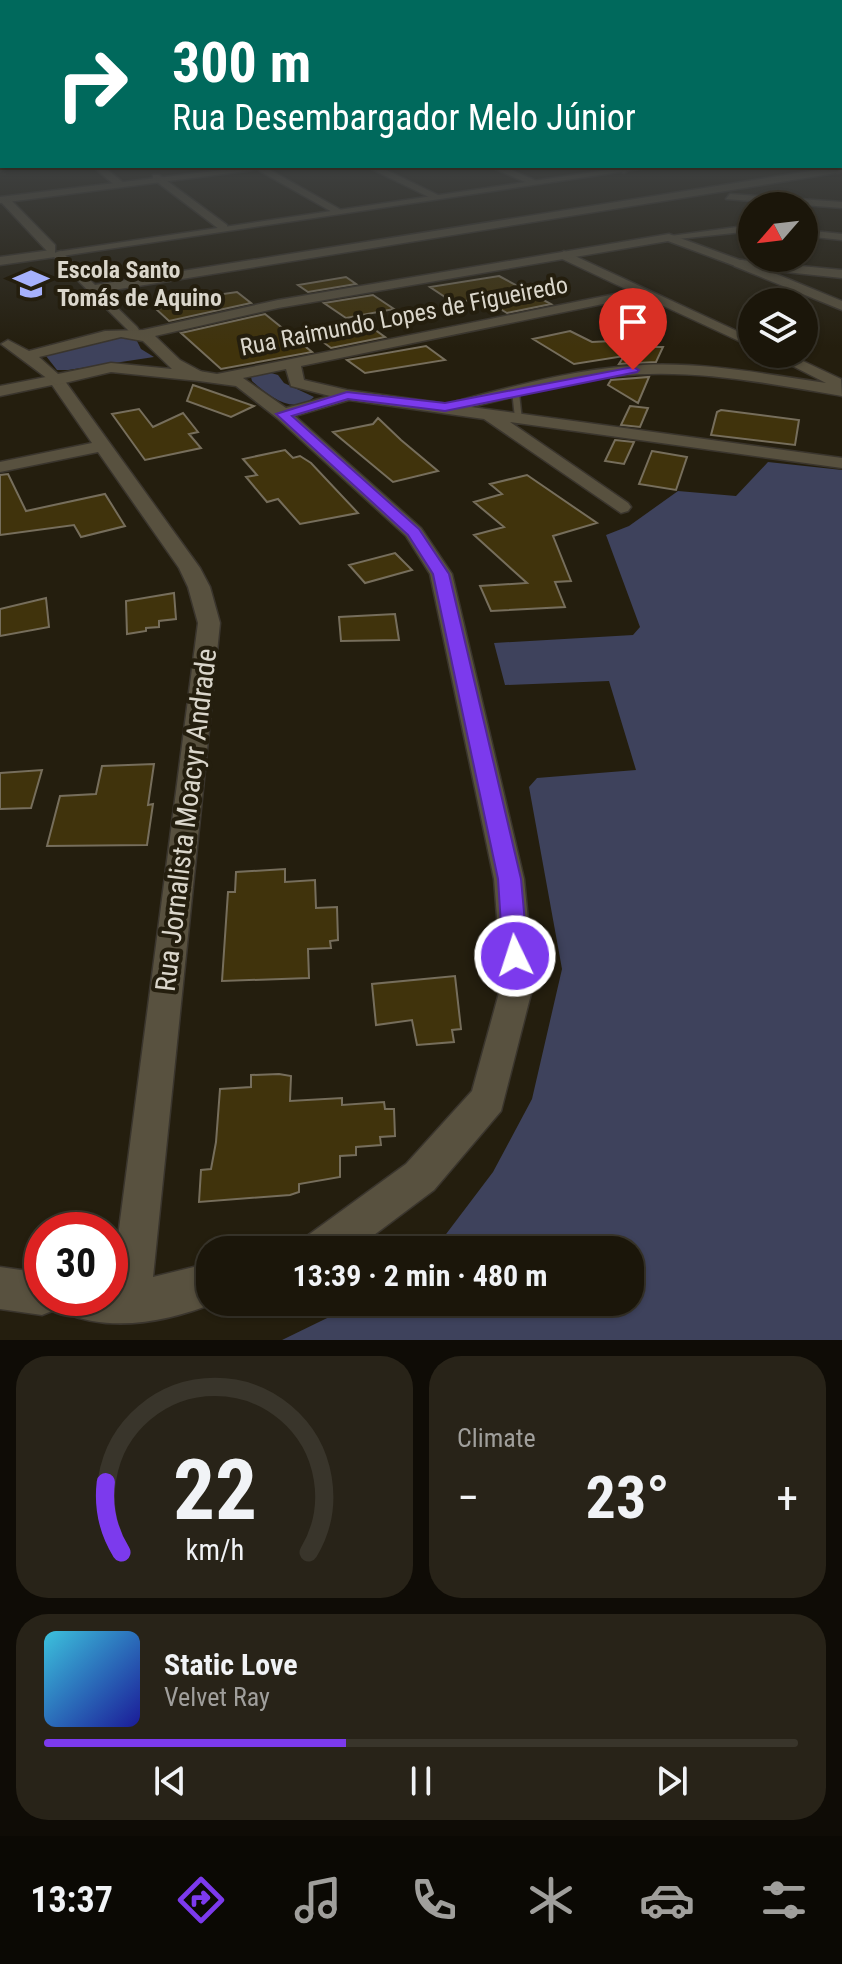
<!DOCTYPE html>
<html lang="en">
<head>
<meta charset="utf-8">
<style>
	:root { --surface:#1b160a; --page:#282318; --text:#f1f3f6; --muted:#a09f9c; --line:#39352b; --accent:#7c3aed }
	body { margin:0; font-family:"Roboto Condensed",sans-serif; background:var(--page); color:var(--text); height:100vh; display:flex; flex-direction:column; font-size:30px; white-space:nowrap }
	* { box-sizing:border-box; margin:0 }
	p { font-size:26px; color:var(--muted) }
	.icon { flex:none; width:44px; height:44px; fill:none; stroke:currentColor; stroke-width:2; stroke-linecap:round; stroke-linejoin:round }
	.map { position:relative; height:1340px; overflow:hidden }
	.details { display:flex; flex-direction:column; gap:16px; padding:16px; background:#0f0c06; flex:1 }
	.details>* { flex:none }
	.guide { position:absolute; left:0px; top:0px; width:842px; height:168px; box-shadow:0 2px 6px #0004,0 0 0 2px var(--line); background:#00695c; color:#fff; overflow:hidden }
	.needle { width:52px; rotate:242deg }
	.buttons { position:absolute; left:738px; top:192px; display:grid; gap:16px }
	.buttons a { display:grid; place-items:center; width:80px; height:80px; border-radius:50%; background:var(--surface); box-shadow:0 2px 6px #0004,0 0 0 2px var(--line); font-size:40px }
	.speed { position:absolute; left:24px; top:1212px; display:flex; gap:16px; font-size:40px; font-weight:700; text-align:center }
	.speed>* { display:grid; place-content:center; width:104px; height:104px; border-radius:50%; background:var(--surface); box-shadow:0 2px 6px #0004,0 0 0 2px var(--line); line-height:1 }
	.speed .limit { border:12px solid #d22; background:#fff; color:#111 }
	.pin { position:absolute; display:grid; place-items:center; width:68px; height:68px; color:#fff; margin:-82px -34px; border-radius:50% 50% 50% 0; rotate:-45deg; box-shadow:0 0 8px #0007 }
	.pin .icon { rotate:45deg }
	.me { position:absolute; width:88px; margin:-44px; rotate:356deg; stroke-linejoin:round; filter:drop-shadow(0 0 6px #0008) }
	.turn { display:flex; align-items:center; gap:28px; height:168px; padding:0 40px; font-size:36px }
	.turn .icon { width:104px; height:104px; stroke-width:2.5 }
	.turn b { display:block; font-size:56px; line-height:68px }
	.big { font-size:60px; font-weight:700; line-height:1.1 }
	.details .card { flex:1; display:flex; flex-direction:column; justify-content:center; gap:12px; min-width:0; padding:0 28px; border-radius:32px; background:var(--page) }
	.details .dial { align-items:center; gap:0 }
	.dial svg { height:208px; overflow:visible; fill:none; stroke:var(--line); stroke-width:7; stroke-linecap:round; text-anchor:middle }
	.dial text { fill:var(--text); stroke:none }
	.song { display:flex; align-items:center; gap:24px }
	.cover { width:96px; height:96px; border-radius:12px; background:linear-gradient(135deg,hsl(190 70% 55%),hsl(240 70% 35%)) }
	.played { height:8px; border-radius:4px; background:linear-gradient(90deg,var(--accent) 40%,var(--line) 40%) }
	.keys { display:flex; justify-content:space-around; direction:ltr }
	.heat { display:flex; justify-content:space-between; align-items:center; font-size:44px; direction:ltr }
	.details .tiles { flex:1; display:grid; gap:16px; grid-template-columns:1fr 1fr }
	.card:last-child { grid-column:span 2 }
	.trip { position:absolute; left:196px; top:1236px; width:448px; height:80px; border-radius:32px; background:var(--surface); box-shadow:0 2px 6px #0004,0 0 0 2px var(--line); font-weight:700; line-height:80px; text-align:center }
	.menu { display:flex; height:128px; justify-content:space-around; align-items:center; background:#0b0904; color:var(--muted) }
	.menu .icon { width:56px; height:56px }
	.menu .selected { color:var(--accent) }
	.menu b { font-size:36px; color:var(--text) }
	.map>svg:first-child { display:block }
</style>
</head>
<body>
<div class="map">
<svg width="842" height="1340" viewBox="0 0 842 1340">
	<rect width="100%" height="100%" fill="#241e0e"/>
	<path fill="#3e425c" d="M117,335L135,337L141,349L154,357L68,370H57L46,356C64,342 95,345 117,335Z
		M268,372L278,375L284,383L314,397C293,416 269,396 252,381L251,377Z
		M768,462L842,470V1340H282L360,1302H630V1250H434L493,1172L532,1099L562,969L529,787L537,778L636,770L609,681L505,685L494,643L633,635L640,627L606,535L629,526L678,491L736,496Z"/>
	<path fill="#40330c" stroke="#766e5c" stroke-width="2" d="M499,276L551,304L507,313L482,298L454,303L430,287Z
		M346,277L356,284L308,292L298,285Z
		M237,292L251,303L169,321L156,309L195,303V298Z
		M373,295L394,309L346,318L324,303Z
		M265,314L312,352L221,369L181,333Z
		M364,322L385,337L331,348L315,336Z
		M570,331L592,342L653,339L654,347H663L656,362L619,364L624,356L574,364L533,339Z
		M426,346L445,360L365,373L347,360Z
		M649,377L638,403L608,385L611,380Z
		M193,385L254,406L231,417L187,401Z
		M630,406L648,408L640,427L621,425Z
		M139,409L153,427L183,413L198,432L189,434L201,448L145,460L112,414Z
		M721,410L799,420L795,445L711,435L717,412Z
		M378,418L401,440L438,471L393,482L333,432L373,424Z
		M615,440L634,442L624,464L605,461Z
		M285,450L293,458L300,456L311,463L358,513L300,524L278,499L267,502L246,477L257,475L243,459Z
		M652,451L687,457L676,490L639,484Z
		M8,474L26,511L105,494L125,526L81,537L74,525L0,535V475Z
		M527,475L597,523L553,536L571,581L555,582L565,607L491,611L480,586L527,583L474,535L504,527L474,502L502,494L490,484Z
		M395,553L412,570L365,583L349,565Z
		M174,593L176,619L159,621V627L146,628V631L127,634L126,601Z
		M46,598L49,627L0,636V609Z
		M395,614L399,640L341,641L339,617Z
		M154,764L148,805L153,804L147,845L47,846L60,796L96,794L102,766Z
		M42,770L31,808L0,809V773Z
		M285,869V882L315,880L316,908L337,907L338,940L330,941L331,948L308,949L309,978L222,981L228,892H235L236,872Z
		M455,976L461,1029L452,1030L454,1042L417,1045L412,1020L376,1025L372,984Z
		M279,1074L291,1076L290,1101L342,1098V1105L384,1102L385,1109H394L395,1136L380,1137L381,1145L356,1147V1155L340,1156V1177L299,1184V1192L290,1195L199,1202L201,1170L211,1169L216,1142L220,1089L251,1087V1075Z"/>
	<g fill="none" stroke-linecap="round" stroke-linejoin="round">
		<g stroke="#3a352d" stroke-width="3">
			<path id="service" d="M512,391L519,393L522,420L515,418Z"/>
		</g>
		<g stroke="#3a352d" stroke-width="3">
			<path id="minor" d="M92,166H103L126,185L117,187Z
				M251,166H263L343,211L334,213Z
				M365,166H378L440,196L431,198Z
				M488,166H502L539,182L530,184Z
				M607,166L629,170L624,173Z
				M842,166V172L101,292L137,327L139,330L132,334L51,254L61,251L95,285Z
				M153,175H159L227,225V229H219L153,179Z
				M730,194L842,202V208L726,199Z
				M1,198H9L55,245V251H47L1,202Z
				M752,225V231L669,240L663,237Z
				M804,230L842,234V240L804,236Z
				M564,251L752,338V347L642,296L301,366L304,380L347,390L455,405L457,401C518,385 580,368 643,365C704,362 766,374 826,383L769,354H788L841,379L842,396C767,383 692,368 616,376C566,381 519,396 471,407L842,458V468L510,422L628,503L631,507L628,511L621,513L484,419L349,400L295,416L421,528L452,574L524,879L534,982L501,1111L434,1190L354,1250H301L307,1236L406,1164L472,1091L502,982L494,879L430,574L406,536L277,418L236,386L199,381L191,376L199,371L217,374L630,291L560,258L558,255ZM286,369L291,386L330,396L286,408L243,378Z
				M734,260H742L842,301V310L734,266Z
				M56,375L62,377L200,568L210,587L220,623L153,1277L210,1263V1302H217C170,1321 113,1333 65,1313L60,1301L57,1309L42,1315L0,1309V1267L42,1273V1298H110L198,623L188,587L179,568L98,452L0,472V462L92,443L52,385L0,396V386Z"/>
		</g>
		<g stroke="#3a352d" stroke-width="3">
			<path id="tertiary" d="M255,166H284L0,203V197Z
				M634,166H659L62,256L56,252Z
				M669,234L740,260L842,270V278L738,267L668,241L278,308L155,336L180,360L204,373L207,376L199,381L111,372L56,385L1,344L8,340L29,351L105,331L143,330L278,300ZM121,337L143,341L172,369L111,363L58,374L39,357Z
				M51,250L55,251V257L0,265V257Z"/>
		</g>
		<use href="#service" fill="#58513f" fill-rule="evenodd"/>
		<use href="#minor" fill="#58513f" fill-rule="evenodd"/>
		<use href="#tertiary" fill="#58513f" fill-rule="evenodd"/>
	</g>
	<linearGradient id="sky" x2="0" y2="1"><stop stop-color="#141008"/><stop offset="0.46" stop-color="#3f4141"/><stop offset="1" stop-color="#3f4141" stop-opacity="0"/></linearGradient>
	<rect width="842" height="347" fill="url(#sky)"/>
	<path fill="#7c3aed" stroke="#51269a" stroke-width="2" d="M633,367L639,370L637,372L445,411L348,399L292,416L419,529L449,574L521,879L528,956L524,963L515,966L507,963L503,956L498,879L433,574L408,535L276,414L347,392L445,403Z"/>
	<defs>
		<g id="school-bare" transform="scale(2.76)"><path d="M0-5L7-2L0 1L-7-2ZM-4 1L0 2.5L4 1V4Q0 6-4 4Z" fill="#a6b1fc" stroke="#241e0e" stroke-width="2.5" paint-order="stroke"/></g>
	</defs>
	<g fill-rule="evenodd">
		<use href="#school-bare" x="31" y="284"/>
	</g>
	<g text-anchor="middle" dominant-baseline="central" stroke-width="8" stroke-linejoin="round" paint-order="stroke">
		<g font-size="24" font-weight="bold" fill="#dad6cb" stroke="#241e0e" text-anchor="start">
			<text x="57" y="270">Escola Santo<tspan x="57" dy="28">Tomás de Aquino</tspan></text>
		</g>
		<g font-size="24" fill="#dad6cb" stroke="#241e0e">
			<text transform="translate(404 316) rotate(-11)">Rua Raimundo Lopes de Figueiredo</text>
		</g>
		<g font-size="28" fill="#dad6cb" stroke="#241e0e">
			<text transform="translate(186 820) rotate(-83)">Rua Jornalista Moacyr Andrade</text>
		</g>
	</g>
</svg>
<div class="buttons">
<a><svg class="needle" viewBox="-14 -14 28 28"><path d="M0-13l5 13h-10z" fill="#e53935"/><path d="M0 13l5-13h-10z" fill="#a09f9c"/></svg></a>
<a><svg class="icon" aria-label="layers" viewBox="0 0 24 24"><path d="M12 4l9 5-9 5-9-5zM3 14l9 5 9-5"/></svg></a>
</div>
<div class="speed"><div class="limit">30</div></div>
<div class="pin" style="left:633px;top:370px;background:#d93025"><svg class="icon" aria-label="arrive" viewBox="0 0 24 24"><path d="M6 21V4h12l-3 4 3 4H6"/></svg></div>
<svg class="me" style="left:515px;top:956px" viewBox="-20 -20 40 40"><circle r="17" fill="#7c3aed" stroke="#fff" stroke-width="3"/><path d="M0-11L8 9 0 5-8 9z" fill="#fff"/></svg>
<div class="trip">13:39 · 2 min · 480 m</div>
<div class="guide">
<div class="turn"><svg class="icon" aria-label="right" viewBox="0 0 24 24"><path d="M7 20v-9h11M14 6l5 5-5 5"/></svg><div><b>300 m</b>Rua Desembargador Melo Júnior</div></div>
</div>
</div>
<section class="details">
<div class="tiles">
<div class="card dial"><svg viewBox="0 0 100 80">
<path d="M14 69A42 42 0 1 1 86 69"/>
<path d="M14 69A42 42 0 0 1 8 42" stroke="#7c3aed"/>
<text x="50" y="56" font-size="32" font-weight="700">22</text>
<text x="50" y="72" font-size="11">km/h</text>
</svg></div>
<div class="card"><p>Climate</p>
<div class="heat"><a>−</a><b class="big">23°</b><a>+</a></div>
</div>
<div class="card">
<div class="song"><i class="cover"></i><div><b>Static Love</b><p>Velvet Ray</p></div></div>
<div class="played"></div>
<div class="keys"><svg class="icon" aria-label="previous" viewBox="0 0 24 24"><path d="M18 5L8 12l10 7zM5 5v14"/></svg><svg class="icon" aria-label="pause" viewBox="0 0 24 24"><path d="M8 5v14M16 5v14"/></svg><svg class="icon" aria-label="next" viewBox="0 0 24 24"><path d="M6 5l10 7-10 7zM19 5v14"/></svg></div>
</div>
</div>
</section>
<nav class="menu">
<b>13:37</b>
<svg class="icon selected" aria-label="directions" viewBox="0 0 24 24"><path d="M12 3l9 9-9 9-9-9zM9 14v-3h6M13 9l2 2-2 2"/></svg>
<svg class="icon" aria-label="music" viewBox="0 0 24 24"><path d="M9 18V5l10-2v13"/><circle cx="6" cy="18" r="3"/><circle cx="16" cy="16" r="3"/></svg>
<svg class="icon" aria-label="phone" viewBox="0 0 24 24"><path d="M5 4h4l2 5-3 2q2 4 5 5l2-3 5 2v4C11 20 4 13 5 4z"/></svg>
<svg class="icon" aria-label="climate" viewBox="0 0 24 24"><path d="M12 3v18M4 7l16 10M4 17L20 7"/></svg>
<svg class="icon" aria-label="car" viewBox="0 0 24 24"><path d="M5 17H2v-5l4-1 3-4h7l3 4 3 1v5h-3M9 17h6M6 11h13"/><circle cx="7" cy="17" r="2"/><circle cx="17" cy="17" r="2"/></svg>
<svg class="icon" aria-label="filters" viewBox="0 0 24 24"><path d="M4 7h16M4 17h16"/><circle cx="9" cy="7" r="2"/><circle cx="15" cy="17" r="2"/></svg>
</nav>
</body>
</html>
